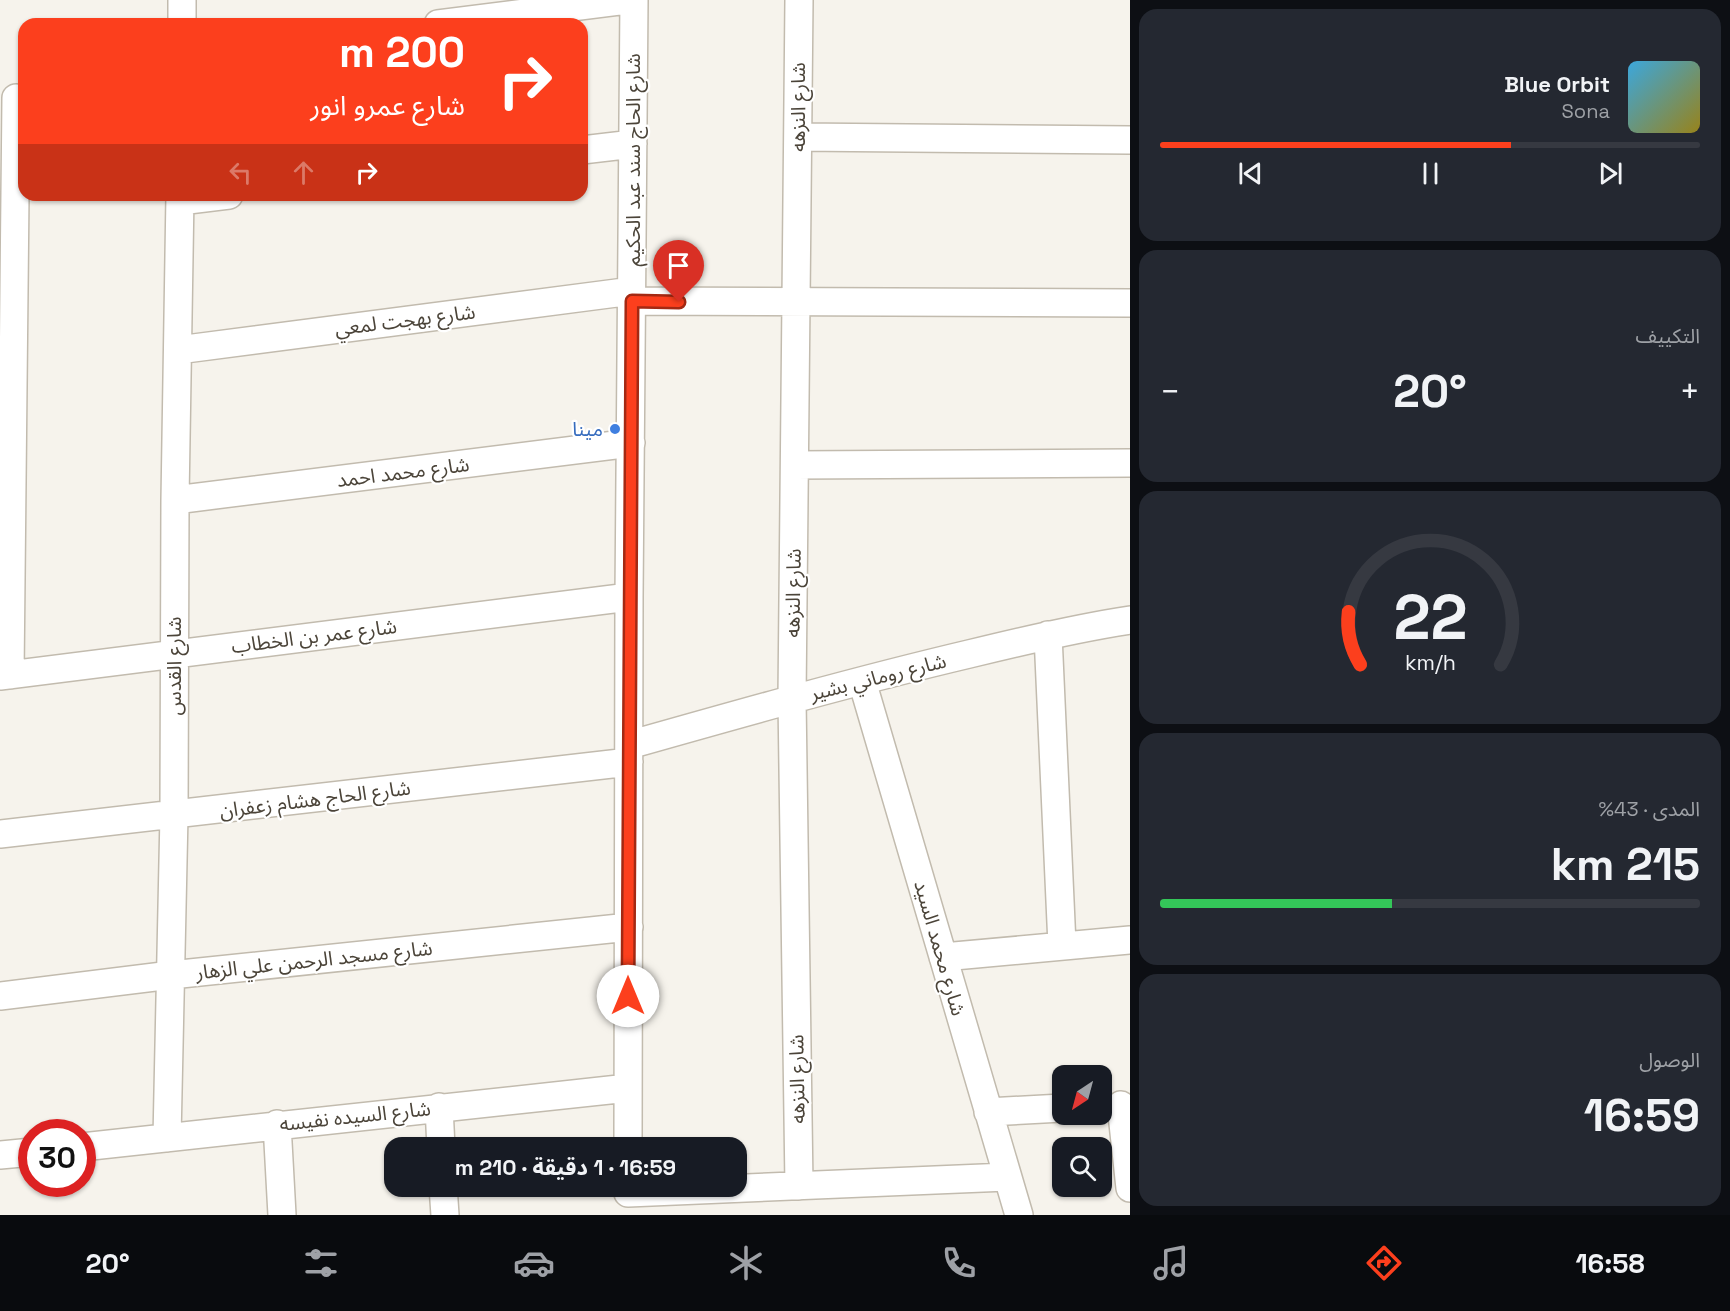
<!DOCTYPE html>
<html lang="ar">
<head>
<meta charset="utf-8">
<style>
	:root { --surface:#171b24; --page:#242831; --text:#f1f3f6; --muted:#9ea1a6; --line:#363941; --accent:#fc3f1d }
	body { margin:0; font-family:"Space Grotesk","Noto Sans Arabic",sans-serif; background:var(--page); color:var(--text); direction:rtl; height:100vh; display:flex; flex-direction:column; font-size:22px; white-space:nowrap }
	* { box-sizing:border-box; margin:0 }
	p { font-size:20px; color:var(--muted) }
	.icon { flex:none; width:33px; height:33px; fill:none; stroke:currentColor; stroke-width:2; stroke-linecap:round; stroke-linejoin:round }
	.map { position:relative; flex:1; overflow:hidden; direction:ltr }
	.panel { display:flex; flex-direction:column; gap:9px; padding:9px; background:#0d0f14; width:600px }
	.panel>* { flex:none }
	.banner { position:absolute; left:18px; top:18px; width:570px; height:183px; border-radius:18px; box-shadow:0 2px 4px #0004; direction:rtl; background:#fc3f1d; color:#fff; overflow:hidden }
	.needle { width:39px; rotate:216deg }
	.buttons { position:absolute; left:1052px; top:1065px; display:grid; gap:12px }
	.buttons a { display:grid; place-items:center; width:60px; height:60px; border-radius:12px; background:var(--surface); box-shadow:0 2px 4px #0004; font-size:30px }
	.speed { position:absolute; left:18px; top:1119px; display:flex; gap:12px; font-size:30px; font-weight:700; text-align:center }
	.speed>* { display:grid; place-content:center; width:78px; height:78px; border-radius:50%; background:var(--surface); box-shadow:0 2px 4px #0004; line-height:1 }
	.speed .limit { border:9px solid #d22; background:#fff; color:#111 }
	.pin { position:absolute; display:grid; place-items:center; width:51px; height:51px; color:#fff; margin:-62px -26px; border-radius:50% 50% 50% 0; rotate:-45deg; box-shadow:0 0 6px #0007 }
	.pin .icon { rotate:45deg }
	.me { position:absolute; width:66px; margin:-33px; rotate:0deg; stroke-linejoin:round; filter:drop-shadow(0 0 4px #0008) }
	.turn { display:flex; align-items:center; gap:21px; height:126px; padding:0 24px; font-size:27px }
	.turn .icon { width:78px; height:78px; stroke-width:2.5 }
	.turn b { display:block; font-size:42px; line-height:51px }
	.lanes { display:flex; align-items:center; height:57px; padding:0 24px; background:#0003; justify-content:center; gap:30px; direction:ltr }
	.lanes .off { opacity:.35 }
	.big { font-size:45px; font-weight:700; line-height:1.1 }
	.panel .widget { flex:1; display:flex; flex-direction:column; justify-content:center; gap:9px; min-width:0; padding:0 21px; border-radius:18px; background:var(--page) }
	.panel .dial { align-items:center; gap:0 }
	.dial svg { height:156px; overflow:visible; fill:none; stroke:var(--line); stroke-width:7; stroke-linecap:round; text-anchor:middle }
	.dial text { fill:var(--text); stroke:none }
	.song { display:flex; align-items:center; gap:18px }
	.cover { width:72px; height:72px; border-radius:9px; background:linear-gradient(135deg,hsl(200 70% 55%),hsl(50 70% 35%)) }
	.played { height:6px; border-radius:3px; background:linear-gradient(90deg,var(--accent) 65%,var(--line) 65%) }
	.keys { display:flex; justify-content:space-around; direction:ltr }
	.heat { display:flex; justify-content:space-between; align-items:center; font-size:33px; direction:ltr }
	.charge { height:9px; border-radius:4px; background:linear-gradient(90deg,#34c759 43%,var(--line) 0) }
	.trip { position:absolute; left:384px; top:1137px; width:363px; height:60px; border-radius:18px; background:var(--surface); box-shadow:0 2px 4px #0004; font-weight:700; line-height:60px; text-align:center; direction:rtl }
	.tab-bar { display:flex; height:96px; justify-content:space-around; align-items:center; background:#090b0e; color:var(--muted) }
	.tab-bar .icon { width:42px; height:42px }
	.tab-bar .current { color:var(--accent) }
	.tab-bar b { font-size:27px; color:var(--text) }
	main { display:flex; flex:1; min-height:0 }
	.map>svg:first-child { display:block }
</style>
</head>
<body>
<main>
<section class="panel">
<div class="widget">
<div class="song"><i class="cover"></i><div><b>Blue Orbit</b><p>Sona</p></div></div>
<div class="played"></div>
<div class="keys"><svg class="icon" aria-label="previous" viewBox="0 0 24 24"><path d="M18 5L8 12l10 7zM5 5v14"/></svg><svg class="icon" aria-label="pause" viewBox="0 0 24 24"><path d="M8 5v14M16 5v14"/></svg><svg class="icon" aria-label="next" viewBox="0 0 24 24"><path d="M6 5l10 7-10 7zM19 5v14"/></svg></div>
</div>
<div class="widget"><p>التكييف</p>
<div class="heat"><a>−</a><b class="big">20°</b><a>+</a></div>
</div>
<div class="widget dial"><svg viewBox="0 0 100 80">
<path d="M14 69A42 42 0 1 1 86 69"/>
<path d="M14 69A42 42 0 0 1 8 42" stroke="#fc3f1d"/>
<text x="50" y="56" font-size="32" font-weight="700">22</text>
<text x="50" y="72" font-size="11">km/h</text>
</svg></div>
<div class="widget"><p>المدى · 43%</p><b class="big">215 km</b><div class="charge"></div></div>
<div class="widget"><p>الوصول</p><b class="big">16:59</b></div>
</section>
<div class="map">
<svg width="1130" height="1215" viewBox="0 0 1130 1215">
	<rect width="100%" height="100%" fill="#f6f3ec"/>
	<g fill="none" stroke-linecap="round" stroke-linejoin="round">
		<g stroke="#c2bbae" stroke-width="30">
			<path id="minor" d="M182,24V0
				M438,24L627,0
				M798,137L1130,140
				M582,150L633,144
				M180,201L229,195
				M632,301L1130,303
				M178,350L632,291
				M795,465L1130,463
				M175,500L631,443
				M1048,635L1062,945
				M10,675L16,98
				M0,676L629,597
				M862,681L1019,1215
				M629,745C742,713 855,681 969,654C1022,641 1076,628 1130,620
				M0,834L629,762
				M943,957L1130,940
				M0,996L171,975L629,927
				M1121,1105L1130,1188
				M439,1107L441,1148
				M988,1112L1062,1108
				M277,1124L282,1215
				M167,1138L174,815L175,500L180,195
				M82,1147L628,1088
				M628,1148L629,597L634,0
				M0,1155L32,1152
				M443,1186L445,1215
				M799,1186L792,699L799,0
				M628,1193L1007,1177"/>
		</g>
		<use href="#minor" stroke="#fff" stroke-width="27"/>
	</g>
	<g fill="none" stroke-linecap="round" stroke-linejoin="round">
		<g stroke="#a42913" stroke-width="15">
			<path id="route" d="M628,996L632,301L679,302"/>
		</g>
		<use href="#route" stroke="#fc3f1d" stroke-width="10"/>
	</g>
	<circle fill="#3f7fe0" stroke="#fff" stroke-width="2" cx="615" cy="429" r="6"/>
	<g text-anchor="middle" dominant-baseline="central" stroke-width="4.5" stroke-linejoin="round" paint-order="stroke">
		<g font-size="20" fill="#4b4439" stroke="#fff">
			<text transform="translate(798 107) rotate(-90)">شارع النزهه</text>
			<text transform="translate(633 160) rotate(-90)">شارع الحاج سند عبد الحكيم</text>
			<text transform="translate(405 320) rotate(-7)">شارع بهجت لمعي</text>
			<text transform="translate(403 472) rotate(-7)">شارع محمد احمد</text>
			<text transform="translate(793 593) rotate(-89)">شارع النزهه</text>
			<text transform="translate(314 636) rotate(-7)">شارع عمر بن الخطاب</text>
			<text transform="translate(174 666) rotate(-90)">شارع القدس</text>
			<text transform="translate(878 677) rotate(-14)">شارع روماني بشير</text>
			<text transform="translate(315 799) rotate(-7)">شارع الحاج هشام زعفران</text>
			<text transform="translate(940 948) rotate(74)">شارع محمد السيد</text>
			<text transform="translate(314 960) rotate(-6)">شارع مسجد الرحمن علي الزهار</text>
			<text transform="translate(797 1079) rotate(-91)">شارع النزهه</text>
			<text transform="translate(355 1116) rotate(-6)">شارع السيده نفيسه</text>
		</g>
		<g font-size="20" fill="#366cbe" stroke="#fff" text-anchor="end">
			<text x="603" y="429">مينا</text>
		</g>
	</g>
</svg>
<div class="buttons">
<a><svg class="needle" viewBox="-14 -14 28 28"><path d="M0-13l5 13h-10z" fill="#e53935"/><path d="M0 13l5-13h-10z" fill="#9ea1a6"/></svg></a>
<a><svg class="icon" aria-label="search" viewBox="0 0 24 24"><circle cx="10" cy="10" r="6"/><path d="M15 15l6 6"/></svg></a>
</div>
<div class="speed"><div class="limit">30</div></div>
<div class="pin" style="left:679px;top:302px;background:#d93025"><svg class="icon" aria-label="arrive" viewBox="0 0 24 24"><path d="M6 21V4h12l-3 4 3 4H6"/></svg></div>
<svg class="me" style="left:628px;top:996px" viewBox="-20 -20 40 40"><circle r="19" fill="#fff"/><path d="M0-13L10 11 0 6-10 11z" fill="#fc3f1d"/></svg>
<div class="trip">16:59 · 1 دقيقة · 210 m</div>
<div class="banner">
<div class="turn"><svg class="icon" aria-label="right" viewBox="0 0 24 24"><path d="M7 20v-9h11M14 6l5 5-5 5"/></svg><div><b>200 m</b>شارع عمرو انور</div></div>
<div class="lanes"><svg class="icon off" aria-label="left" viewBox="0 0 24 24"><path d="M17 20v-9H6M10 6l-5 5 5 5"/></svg><svg class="icon off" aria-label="ahead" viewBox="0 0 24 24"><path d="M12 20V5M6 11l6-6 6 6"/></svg><svg class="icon" aria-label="right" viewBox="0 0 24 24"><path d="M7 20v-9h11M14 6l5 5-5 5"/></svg></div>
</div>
</div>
</main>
<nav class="tab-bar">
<b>16:58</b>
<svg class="icon current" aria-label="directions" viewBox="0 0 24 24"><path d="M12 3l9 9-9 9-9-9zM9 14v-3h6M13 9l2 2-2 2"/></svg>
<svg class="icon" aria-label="music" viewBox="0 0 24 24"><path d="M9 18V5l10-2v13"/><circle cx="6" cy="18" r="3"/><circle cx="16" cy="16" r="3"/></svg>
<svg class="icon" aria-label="phone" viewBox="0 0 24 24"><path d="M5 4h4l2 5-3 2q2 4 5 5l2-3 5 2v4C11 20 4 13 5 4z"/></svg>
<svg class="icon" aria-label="climate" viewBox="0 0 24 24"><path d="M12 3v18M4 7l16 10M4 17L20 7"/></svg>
<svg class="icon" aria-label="car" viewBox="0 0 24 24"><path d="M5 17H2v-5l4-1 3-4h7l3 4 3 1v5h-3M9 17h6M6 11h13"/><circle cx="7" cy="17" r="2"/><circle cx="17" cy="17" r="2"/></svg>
<svg class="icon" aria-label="filters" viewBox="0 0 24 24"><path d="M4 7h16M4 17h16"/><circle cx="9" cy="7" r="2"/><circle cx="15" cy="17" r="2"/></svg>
<b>20°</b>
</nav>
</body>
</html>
